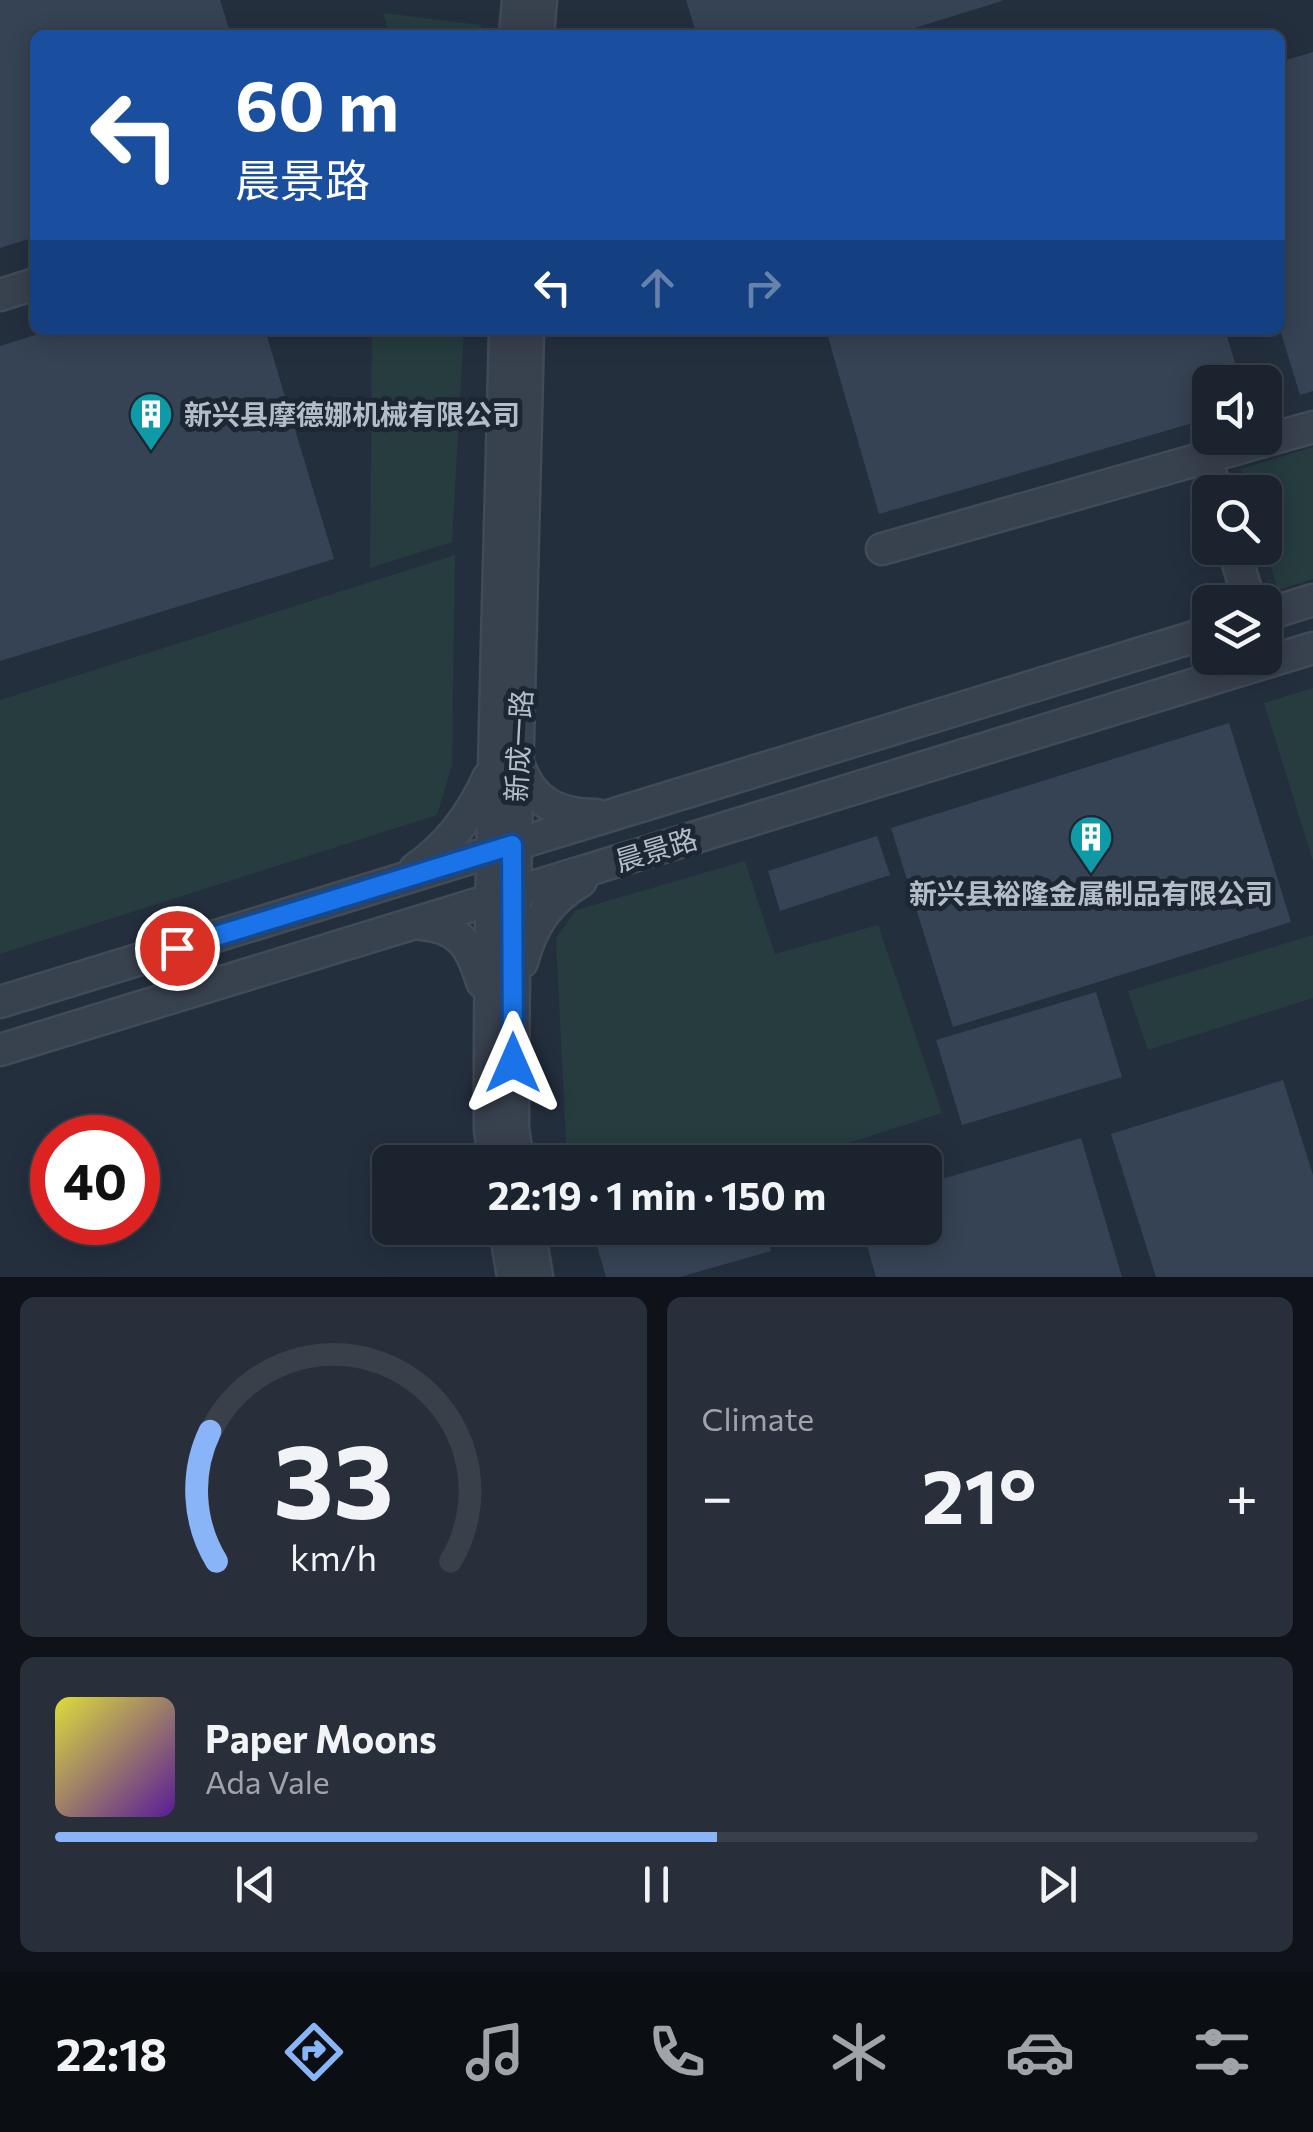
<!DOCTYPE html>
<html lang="en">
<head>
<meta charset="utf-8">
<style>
	:root { --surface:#1b232e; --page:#282f3a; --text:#f1f3f6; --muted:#a0a4aa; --line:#39404a; --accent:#8ab4f8 }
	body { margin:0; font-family:Commissioner,"Noto Sans SC",sans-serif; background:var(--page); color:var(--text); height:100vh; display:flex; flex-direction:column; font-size:38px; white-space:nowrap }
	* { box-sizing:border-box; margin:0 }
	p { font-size:32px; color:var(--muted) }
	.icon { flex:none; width:55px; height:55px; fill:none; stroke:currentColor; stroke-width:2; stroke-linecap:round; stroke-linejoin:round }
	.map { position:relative; height:1277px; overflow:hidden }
	.details { display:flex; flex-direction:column; gap:20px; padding:20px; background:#0f1319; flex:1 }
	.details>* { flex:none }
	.top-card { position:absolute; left:30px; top:30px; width:1255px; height:305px; border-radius:15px; box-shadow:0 5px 25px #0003,0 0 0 2px var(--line); background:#1a4fa0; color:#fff; overflow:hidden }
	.fabs { position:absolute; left:1192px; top:365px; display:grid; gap:20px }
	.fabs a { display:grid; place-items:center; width:90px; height:90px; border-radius:15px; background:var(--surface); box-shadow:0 5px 25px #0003,0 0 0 2px var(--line); font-size:50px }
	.speed { position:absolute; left:30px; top:1115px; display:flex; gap:20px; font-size:50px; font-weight:700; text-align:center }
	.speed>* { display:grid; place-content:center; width:130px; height:130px; border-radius:50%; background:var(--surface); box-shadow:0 5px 25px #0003,0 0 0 2px var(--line); line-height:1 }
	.speed .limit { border:15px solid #d22; background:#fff; color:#111 }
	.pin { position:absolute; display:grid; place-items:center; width:85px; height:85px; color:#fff; margin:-42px; border:5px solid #fff; border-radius:50%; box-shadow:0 2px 10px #0007 }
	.me { position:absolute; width:110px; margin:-55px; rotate:0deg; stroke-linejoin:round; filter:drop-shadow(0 0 8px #0008) }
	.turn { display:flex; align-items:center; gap:35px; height:210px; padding:0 40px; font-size:45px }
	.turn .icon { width:130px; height:130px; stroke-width:2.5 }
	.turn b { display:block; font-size:70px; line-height:85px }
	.lanes { display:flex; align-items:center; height:95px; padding:0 40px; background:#0003; justify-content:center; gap:50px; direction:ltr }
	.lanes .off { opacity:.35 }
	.big { font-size:75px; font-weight:700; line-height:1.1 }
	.details .card { flex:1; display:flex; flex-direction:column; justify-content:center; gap:15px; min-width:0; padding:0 35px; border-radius:15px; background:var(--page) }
	.details .dial { align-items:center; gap:0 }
	.dial svg { height:260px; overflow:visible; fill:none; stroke:var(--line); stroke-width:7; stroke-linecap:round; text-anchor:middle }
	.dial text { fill:var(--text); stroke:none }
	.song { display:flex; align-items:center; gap:30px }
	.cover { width:120px; height:120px; border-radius:15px; background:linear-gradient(135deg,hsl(60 70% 55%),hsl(270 70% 35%)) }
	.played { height:10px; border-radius:5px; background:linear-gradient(90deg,var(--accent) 55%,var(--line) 55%) }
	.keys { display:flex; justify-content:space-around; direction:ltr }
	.heat { display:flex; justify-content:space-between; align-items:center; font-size:55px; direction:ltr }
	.details .tiles { flex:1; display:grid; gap:20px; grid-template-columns:1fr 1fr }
	.card:last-child { grid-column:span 2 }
	.trip { position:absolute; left:372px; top:1145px; width:570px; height:100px; border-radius:15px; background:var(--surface); box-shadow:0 5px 25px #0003,0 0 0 2px var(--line); font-weight:700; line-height:100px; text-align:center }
	.menu { display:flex; height:160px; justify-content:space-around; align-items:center; background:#0b0e12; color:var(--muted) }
	.menu .icon { width:70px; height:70px }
	.menu .current { color:var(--accent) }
	.menu b { font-size:45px; color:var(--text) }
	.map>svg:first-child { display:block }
</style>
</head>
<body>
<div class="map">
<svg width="1313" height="1277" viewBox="0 0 1313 1277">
	<rect width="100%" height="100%" fill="#242f3e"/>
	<path fill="#263c3f" d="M383,13L481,25L480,35H390Z
		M372,330H464L452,542L370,568Z
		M1313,447V579L1278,590L1265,547V492H1248L1241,469Z
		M455,555L452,765L437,815L0,954V700Z
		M1313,688V861L1264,703Z
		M745,861L775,954L878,925L942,1113L789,1162H567L556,938L576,910Z
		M1313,935V998L1148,1050L1128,991Z"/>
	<path fill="#364354" d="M0,0H220L231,35H35V237L0,248Z
		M686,0H1002V1L892,35H697Z
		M1313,52V391L1300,395L1280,330V62Z
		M51,330H265L334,559L0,661V346Z
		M826,330H1225L1241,382H1210V418L879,514Z
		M1229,723L1291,922L953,1027L891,828Z
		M877,836L890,875L780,911L768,871Z
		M1096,992L1122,1077L962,1125L936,1040Z
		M1283,1080L1313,1175V1277H1156L1111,1134Z
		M1081,1138L1122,1277H876L862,1228H925V1184Z
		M660,1228H764L771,1251L680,1277H606L597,1246Z"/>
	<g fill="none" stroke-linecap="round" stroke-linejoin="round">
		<g stroke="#414a57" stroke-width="35">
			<path id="minor" d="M515,35L518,0
				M538,35L541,0
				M0,295L35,284
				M1206,458L1216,492
				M1233,548L1250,602
				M882,549L1313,427
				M1265,615L1313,600
				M518,763C531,801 556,815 596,815
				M415,869C448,846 472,814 488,778
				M421,924C460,927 471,946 482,982
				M522,962C532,925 548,901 581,881
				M0,1002L1210,632
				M0,1050L1313,648
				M495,1162L490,1130C489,863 499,597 505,330
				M518,1162L513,1128C513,862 522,596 528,330
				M505,1228L513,1277
				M529,1228L537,1277"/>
		</g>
		<use href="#minor" stroke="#38414e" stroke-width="30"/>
	</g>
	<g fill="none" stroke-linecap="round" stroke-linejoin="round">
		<g stroke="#114b97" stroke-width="25">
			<path id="route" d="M177,948L512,845L513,1063"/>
		</g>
		<use href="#route" stroke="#1a73e8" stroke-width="18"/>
	</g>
	<defs>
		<g id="building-pin" transform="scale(2.25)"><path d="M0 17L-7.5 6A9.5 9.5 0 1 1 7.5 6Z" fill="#0f9aa8" stroke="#1d2633"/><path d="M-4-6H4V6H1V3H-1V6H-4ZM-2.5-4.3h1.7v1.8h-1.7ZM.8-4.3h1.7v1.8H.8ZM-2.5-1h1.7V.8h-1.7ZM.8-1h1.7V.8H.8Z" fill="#fff"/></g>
	</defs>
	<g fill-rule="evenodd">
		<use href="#building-pin" x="151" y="414"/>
		<use href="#building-pin" x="1091" y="837"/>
	</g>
	<g text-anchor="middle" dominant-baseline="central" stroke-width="10" stroke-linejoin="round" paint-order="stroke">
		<g font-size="28" font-weight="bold" fill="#b4bcc9" stroke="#1d2633" text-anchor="start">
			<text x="184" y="414">新兴县摩德娜机械有限公司</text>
			<text x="1091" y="893" text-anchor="middle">新兴县裕隆金属制品有限公司</text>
		</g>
		<g font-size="28" fill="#b4bcc9" stroke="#1d2633">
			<text transform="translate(518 746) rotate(-87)">新成一路</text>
			<text transform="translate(656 849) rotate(-17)">晨景路</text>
		</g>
	</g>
</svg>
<div class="fabs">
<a><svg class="icon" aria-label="sound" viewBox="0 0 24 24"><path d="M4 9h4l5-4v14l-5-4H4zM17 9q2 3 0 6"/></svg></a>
<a><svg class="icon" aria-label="search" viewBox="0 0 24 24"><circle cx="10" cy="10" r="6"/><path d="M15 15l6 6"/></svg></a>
<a><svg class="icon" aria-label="layers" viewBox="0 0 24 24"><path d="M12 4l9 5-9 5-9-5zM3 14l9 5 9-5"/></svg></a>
</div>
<div class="speed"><div class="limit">40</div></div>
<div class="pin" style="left:177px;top:948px;background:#d93025"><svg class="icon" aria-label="arrive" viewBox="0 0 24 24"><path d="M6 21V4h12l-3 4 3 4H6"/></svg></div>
<svg class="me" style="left:513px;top:1063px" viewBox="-20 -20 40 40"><path d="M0-17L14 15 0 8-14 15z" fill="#1a73e8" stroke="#fff" stroke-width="4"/></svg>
<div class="trip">22:19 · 1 min · 150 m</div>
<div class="top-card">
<div class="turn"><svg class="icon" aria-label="left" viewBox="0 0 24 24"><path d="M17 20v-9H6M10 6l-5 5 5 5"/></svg><div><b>60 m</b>晨景路</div></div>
<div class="lanes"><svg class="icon" aria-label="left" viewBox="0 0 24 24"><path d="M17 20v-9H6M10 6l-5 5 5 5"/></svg><svg class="icon off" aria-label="ahead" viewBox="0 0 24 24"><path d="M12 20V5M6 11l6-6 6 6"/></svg><svg class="icon off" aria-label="right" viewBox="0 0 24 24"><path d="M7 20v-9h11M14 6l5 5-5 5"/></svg></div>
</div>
</div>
<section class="details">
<div class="tiles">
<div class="card dial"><svg viewBox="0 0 100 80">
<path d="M14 69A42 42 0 1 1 86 69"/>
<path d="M14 69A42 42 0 0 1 12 29" stroke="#8ab4f8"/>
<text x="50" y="56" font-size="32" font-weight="700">33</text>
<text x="50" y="72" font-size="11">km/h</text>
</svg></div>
<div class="card"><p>Climate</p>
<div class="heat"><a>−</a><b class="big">21°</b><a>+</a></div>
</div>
<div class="card">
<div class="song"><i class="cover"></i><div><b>Paper Moons</b><p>Ada Vale</p></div></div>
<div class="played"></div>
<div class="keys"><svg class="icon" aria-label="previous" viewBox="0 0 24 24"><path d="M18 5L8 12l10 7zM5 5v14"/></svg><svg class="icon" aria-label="pause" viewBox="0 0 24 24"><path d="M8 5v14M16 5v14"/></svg><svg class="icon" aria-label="next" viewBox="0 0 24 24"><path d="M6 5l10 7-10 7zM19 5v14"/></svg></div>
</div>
</div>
</section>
<nav class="menu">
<b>22:18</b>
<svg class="icon current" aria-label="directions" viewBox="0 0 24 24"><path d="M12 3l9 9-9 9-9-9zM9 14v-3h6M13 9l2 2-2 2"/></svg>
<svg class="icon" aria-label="music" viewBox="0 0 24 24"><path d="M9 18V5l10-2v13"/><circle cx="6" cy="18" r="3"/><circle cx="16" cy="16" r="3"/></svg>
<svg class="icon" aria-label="phone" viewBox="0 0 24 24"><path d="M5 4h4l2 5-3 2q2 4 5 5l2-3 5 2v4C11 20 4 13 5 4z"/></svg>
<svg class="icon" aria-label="climate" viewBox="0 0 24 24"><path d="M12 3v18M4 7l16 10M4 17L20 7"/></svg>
<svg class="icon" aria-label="car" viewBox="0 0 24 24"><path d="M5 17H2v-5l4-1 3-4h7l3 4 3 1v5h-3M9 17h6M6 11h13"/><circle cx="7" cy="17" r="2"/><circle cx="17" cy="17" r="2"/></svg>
<svg class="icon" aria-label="filters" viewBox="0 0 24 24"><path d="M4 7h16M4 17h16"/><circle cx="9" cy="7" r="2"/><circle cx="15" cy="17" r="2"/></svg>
</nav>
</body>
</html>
